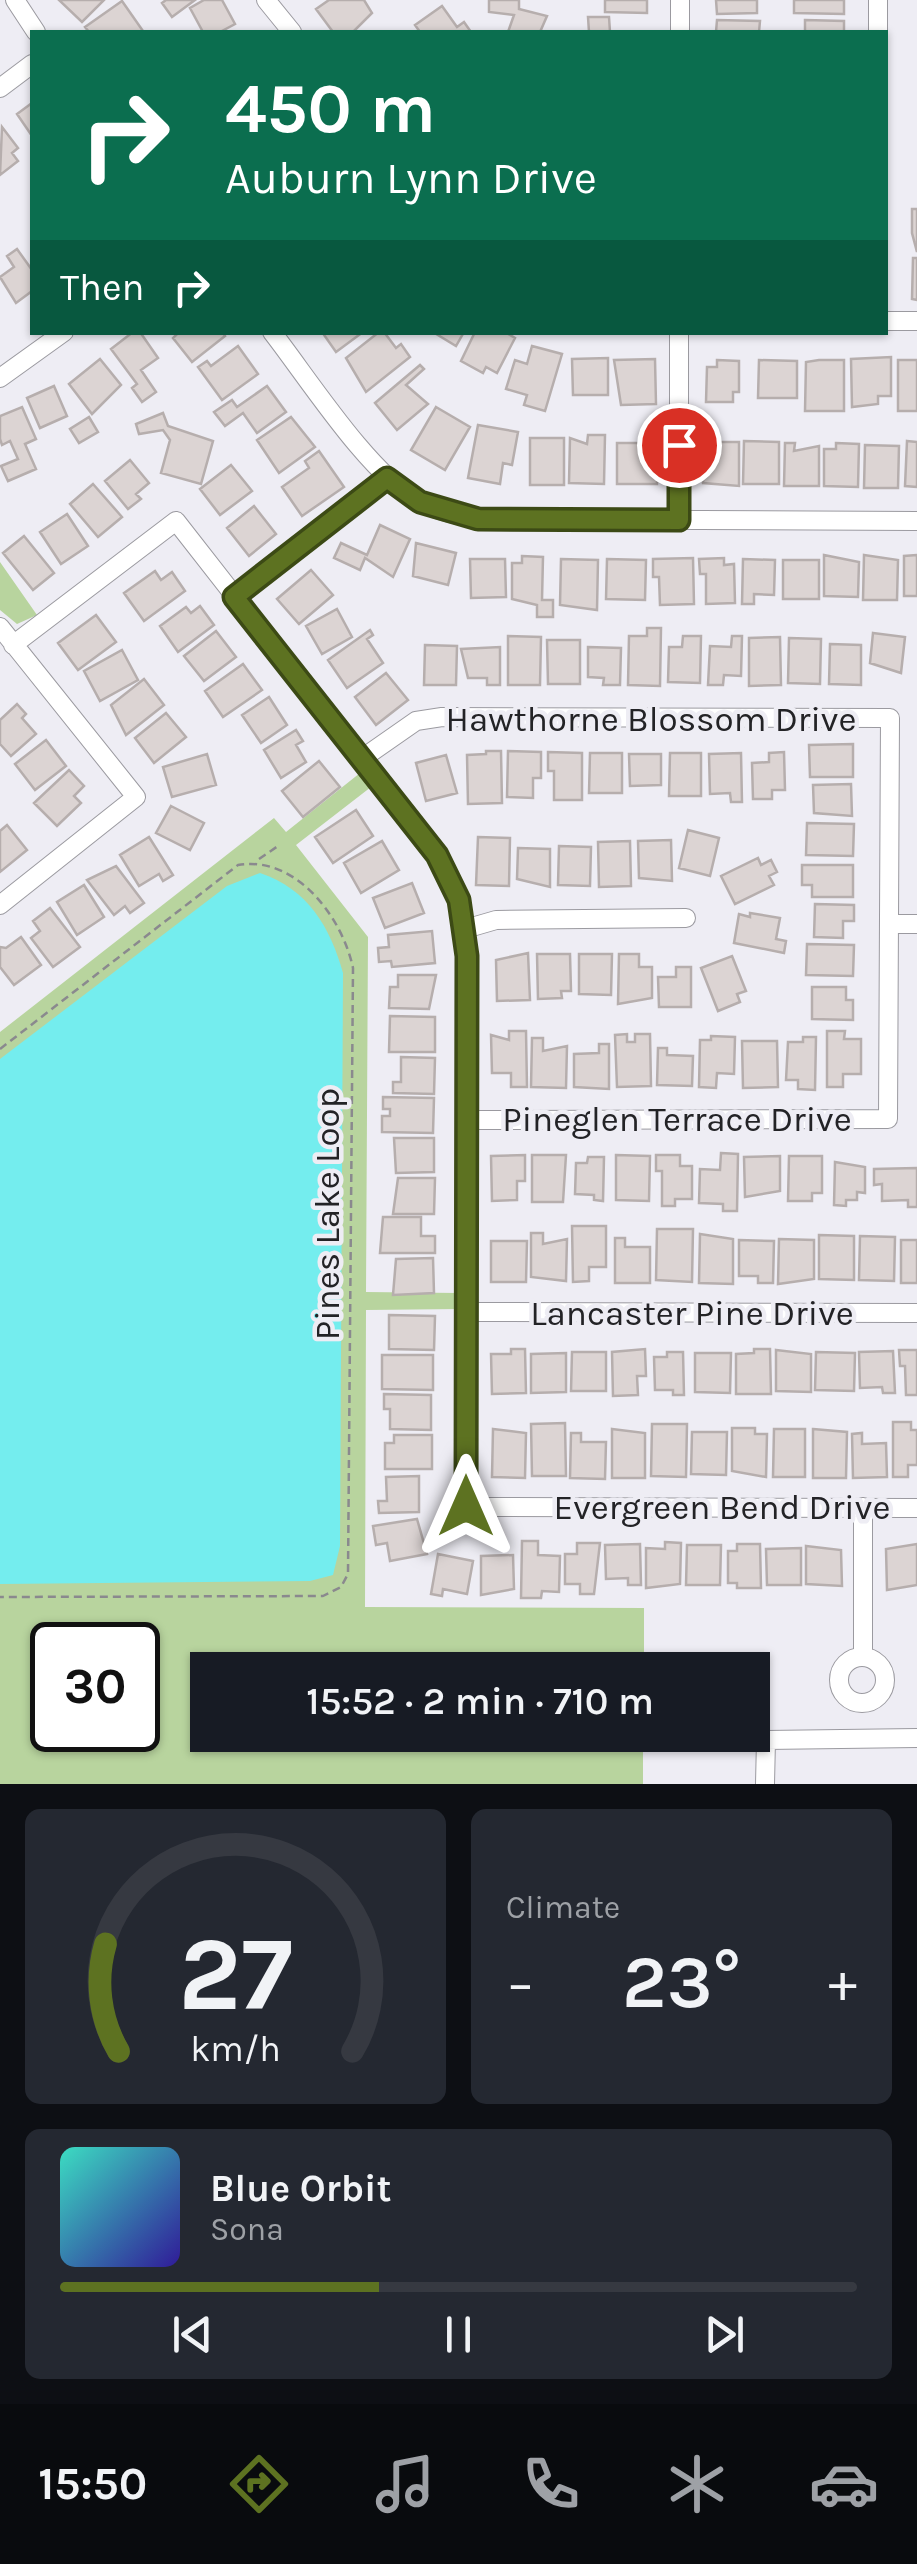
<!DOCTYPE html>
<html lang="en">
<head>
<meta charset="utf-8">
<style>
	:root { --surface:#171b24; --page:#242831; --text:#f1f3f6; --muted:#9ea1a6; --line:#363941; --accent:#5d7221 }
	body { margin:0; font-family:Karla,sans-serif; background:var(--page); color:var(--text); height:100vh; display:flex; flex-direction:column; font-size:38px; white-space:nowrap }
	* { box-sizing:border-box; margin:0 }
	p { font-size:32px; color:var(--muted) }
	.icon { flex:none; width:55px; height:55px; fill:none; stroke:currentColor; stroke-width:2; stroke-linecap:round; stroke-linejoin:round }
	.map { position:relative; height:1784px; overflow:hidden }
	.side { display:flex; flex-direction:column; gap:25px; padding:25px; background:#0d0f14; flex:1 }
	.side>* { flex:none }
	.guide { position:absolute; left:30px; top:30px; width:858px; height:305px; border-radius:0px; box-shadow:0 2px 8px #0004; background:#0b6e4f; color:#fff; overflow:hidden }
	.speed { position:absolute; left:30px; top:1622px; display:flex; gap:20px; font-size:50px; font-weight:700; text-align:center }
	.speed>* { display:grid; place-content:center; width:130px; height:130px; border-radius:50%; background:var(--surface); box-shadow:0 2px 8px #0004; line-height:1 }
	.speed .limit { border:5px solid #111; border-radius:15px; background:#fff; color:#111 }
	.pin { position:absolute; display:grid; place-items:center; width:85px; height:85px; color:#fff; margin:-42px; border:5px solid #fff; border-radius:50%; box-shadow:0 2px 10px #0007 }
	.me { position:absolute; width:110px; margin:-55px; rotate:0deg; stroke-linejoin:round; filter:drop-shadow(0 0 8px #0008) }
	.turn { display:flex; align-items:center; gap:35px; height:210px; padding:0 30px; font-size:45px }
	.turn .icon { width:130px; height:130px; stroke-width:2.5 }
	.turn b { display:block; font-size:70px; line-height:85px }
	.then { display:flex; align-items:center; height:95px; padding:0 30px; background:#0003; gap:20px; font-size:38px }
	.big { font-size:75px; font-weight:600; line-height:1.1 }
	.side .tile { flex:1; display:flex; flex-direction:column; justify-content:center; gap:15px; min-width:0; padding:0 35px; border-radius:15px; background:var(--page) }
	.side .dial { align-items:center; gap:0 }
	.dial svg { height:260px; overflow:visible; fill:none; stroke:var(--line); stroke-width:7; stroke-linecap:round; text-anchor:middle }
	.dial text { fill:var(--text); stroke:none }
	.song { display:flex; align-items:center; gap:30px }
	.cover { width:120px; height:120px; border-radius:15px; background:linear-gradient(135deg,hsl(170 70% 55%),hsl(250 70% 35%)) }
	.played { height:10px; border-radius:5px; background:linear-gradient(90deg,var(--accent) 40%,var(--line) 40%) }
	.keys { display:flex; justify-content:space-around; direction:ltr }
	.heat { display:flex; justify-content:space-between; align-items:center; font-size:55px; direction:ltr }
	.side .tiles { flex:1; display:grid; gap:25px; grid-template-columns:1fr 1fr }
	.tile:last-child { grid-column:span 2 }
	.trip { position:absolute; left:190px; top:1652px; width:580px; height:100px; border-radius:0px; background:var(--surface); box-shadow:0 2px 8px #0004; font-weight:600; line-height:100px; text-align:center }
	.tabs { display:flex; height:160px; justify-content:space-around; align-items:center; background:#090b0e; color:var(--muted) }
	.tabs .icon { width:70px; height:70px }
	.tabs .selected { color:var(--accent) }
	.tabs b { font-size:45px; color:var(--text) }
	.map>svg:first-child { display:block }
</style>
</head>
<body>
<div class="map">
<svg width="917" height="1784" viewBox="0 0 917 1784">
	<rect width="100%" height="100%" fill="#eeedf4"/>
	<path fill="#b8d49e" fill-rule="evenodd" d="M0,562L37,615L17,624L0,610Z
		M360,773L371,787L296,845L368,937L366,1292L458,1293L459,1309L366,1310L365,1607L644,1608V1670H208V1735H643V1784H0V1032L274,818L286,832ZM52,1645H138V1730H52Z"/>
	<path fill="#74edee" d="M260,873C308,889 330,927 343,973L340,1546L333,1575L310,1581L0,1584V1059L227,886Z"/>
	<path fill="#dcd4d3" stroke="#b6aead" stroke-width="2.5" d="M59,0H104L82,22Z
		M166,0H195L172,17L162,3Z
		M204,0H222L235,24L220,32H203L190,8Z
		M329,0H364L372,13L353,32H333L316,9Z
		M489,0H519V9L547,16L540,32H508L514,15L489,12Z
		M605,0H647V13L605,12Z
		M716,0H757V13L717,14Z
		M794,0H844V14L794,13Z
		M122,1L143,31L89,32L85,27Z
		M442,6L457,27L464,22L471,32H420L415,25Z
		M588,17H609L610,32H589Z
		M717,20L760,21L759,32H716Z
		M805,20L844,21V32H799L805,31Z
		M32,103V136L17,114Z
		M2,127L18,148L12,153L18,161L0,175Z
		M912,209H917V252L912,233Z
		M17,249L32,270V291L16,303L0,277L14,267L7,256Z
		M913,258H917V300L912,299Z
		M133,332H140L158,358L141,370L156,392L142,402L132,388L137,384L111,349Z
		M179,332H222L225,336L192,362L173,338Z
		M322,332H363L336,352Z
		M379,332H384L396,348L401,344L410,357L366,392L346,358Z
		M433,332H464L456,346Z
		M475,332H505L515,338L497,373L486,367L483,373L461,361Z
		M238,346L258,374L222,400L198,367L207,361L211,366Z
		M532,346L562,354L545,411L524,405L527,395L506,389L515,360L527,364Z
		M891,357V396H878V404L852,407L851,359Z
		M608,358V395H573L572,359Z
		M100,359L121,385L92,414L69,384Z
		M655,359L656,404L621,405L614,360Z
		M717,360L739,361V392H733V402H706L707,367H717Z
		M759,360L797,361V398H758Z
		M819,360H844V411H805L806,362Z
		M898,360H917V411H898Z
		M420,365L424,369L406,385L428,404L397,430L375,403Z
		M54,386L67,416L40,428L27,398Z
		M267,386L286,412L257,433L243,413L225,426L214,412L232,400L237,407Z
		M22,407L36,439L25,444L36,469L8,481L1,466L18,459L10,441L2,445L0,439V416Z
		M436,407L470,427L445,470L411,450Z
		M163,413L168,426L213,441L201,484L161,473L170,440L163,430L139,434L136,424Z
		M89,417L98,432L79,443L70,429Z
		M291,417L315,447L279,473L257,440Z
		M478,425L518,432L512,465L503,463L500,484L468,478Z
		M588,435H605L604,484L569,483L570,438L587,444Z
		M642,435H657V484H617V443H642Z
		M530,438H564V485H530Z
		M744,441L779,442V484H743Z
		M907,441L917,442V487L905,486Z
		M704,442H739V486L703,483Z
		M785,443H795L794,451L819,446V486H784Z
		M836,443L859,444L858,487L824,486V449H836Z
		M865,445L899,446L898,488H864Z
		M319,451L344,487L302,516L282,487L309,468L305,461Z
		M130,460L149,483L136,494L141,499L128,509L105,481Z
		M231,465L252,491L220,515L200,489Z
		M93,484L122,517L98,537L70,504Z
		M254,506L276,534L249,556L227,528Z
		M67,514L88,546L61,564L40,532Z
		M380,525L410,539L393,577L365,558L360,570L334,558L341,543L367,555Z
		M24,536L54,573L33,590L3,553Z
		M416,543L456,553L448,585L413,576Z
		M824,555L859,562L858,597L824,596Z
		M864,555L898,560L897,600H863Z
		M917,555V596H904V556Z
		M522,556L543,557L542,600H553V617H537V605L512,599V563H522Z
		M693,558L694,604L660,605L659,577H653V559Z
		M724,558V565L734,564L735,603L706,604V574H700L699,559Z
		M470,559H505L506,597L471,598Z
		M561,559L598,560L597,610L560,605Z
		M607,559L646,560L645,600L606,599Z
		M743,559L775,560L774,595L754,594V604H742Z
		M783,560H819V599H783Z
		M311,570L333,595L299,624L277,599Z
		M155,571L161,580L172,572L185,591L144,621L124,593Z
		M200,606L214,625L178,652L160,626L186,607L191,613Z
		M337,609L352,637L322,654L306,626Z
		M96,615L116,642L78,670L58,643Z
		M647,628H661L660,686L628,685L629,636H647Z
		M370,630L373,635L367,639L383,663L347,688L328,660Z
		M216,631L236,657L204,681L184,656Z
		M873,633L905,637L901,673L870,663Z
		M508,636L541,637L540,685H508Z
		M683,636H701L700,683L668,682L669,647H682Z
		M732,636H742L741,676L724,675L723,685H708L710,646L731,647Z
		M780,637L781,685L749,686V638Z
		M789,638L821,639L820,684L788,683Z
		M547,640H580V684H548Z
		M830,644L861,645V685L829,684Z
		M425,645L457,646L456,685H424Z
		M500,647V685H487V678H468L461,649Z
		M588,647L621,648L620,685H603L604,678L588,677Z
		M122,650L138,680L100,701L84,671Z
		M243,664L262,690L223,717L205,691Z
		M386,673L408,700L376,725L355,697Z
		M144,679L164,705L126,735L111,705Z
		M269,697L287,725L261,743L242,715Z
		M17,704L26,714L22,718L36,734L11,756L0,744V720Z
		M166,713L186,737L154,763L135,738Z
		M296,730L303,741L296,745L306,762L281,778L264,750Z
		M46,740L66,766L35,790L15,764Z
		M853,744V777H810L809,745Z
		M486,751H501L502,803L468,804L467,755L486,754Z
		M508,751L541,752V778H533V798L507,797Z
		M548,752L582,753V800H554V771H548Z
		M784,752L785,790H772V799H753L752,763L769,762V753Z
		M590,753H622V793H589Z
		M670,753H701V796H669Z
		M741,753L742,802H731L730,793L710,794L709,754Z
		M207,754L216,785L172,797L163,767Z
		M629,754H661V785L630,786Z
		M446,755L457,793L426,801L416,763Z
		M319,761L340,787L303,817L282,791Z
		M69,770L84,786L74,796L81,803L57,826L34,803Z
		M851,784L852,816L814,813L813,785Z
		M171,806L204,823L190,850L156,833Z
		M356,810L373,836L333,863L315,837Z
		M807,823L854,824L853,856L806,855Z
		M7,825L27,850L0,872V831Z
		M688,830L719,838L710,876L679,868Z
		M149,837L173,875L163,881L159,874L139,886L120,855Z
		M478,837L510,838L509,886L476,885Z
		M671,840L672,881L639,878L638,841Z
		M382,841L399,870L361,893L344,863Z
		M630,841L631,886L599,887L598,842Z
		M559,846L591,847L590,886L558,885Z
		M518,848L550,849V887L517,879Z
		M758,858L761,865L771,860L777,872L769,876L774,885L735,904L721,876Z
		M802,865H853V897H812V885H802Z
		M116,866L144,903L130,913L125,906L114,915L87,880Z
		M412,883L424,913L385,928L373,898Z
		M84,885L104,917L77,935L57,902Z
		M815,904L854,905V921H843V938L814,937Z
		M50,908L80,947L53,967L31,938L40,931L33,921Z
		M750,913L780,918L776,939L786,941L784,953L734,943L739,914L750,917Z
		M432,931L435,963L392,967L391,961L379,962L378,948L389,947L388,935Z
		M21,937L41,965L14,985L0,967V947L6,948Z
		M807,944L854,945L853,976L806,975Z
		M528,953L530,1000L497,1001L496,960Z
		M537,954H570L571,991H561L562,998L538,999Z
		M579,954H612L611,995L579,994Z
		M619,954H639V967H652V998L618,1004Z
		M732,956L746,991L737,994L740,1002L718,1011L701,968Z
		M676,967H691V1007H659L658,977H676Z
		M398,975H436L429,1009L389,1008L390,987H398Z
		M812,987H846V1000H853V1020L812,1019Z
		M390,1016L435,1017V1052H389Z
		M509,1031H526L527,1087H511V1073H492L491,1035L509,1040Z
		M827,1031H845L844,1039H861V1074H843V1087H827Z
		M627,1034V1042H635V1034H650L651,1086L617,1087L615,1035Z
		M711,1036L735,1037L734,1074L717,1073L716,1088L699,1087L700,1040H711Z
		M803,1037H816L815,1090L798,1089V1080H786L788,1042H803Z
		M532,1038H543V1051L567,1046L566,1088L531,1087Z
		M742,1041H777L778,1087L743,1088Z
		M599,1044H609V1089L574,1087V1054L599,1053Z
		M658,1048H667V1055L693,1056L692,1086L657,1085Z
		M401,1057L435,1058L434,1094L393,1093V1082H401Z
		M383,1097L434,1098L433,1133L382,1132V1116H390V1109H383Z
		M394,1138H434V1172L396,1173Z
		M721,1153L738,1154L737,1211H723V1204L699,1203L700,1169L720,1170Z
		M525,1155V1181H517V1200L492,1201L491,1156Z
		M532,1155H566L563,1202H532Z
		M616,1155L650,1156L649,1201L616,1200Z
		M656,1155H680V1166H692V1199H675V1206H662V1171H656Z
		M780,1156V1191L745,1197L744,1157Z
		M789,1156H822V1193H812V1201H788Z
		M588,1157H604L603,1201L594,1200V1195L575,1194L576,1163H587Z
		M835,1162L865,1167V1193L857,1192V1200H846V1206L834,1205Z
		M917,1168V1207H908V1200L882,1201V1184L874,1185V1169Z
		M398,1178H435L434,1214H393Z
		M383,1217H421V1236H435V1253H380Z
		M572,1226H606V1267H589V1281L573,1282Z
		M657,1229H693L692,1282L656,1280Z
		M531,1233H543V1244L567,1239L566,1281L531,1277Z
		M700,1234L733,1239V1284L699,1283Z
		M819,1235L854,1236V1280L819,1279Z
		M860,1236L895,1237L894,1281L859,1280Z
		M615,1238H625V1247H650V1283H615Z
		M779,1239L814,1240V1279L778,1284Z
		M739,1240L774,1241L773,1283H758V1276H739Z
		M901,1240H917V1283H901Z
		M491,1241H527L526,1282H491Z
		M433,1258L434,1293L393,1295L396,1259Z
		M389,1315L435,1316L434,1350L389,1349Z
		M511,1349H525L526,1393L492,1394L491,1354H511Z
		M645,1349L646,1376H637L638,1395L613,1396L612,1352Z
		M754,1349H770L771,1394H736V1354L754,1353Z
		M776,1350L811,1354V1392L776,1391Z
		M899,1350H917V1395H906L905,1366H900Z
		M893,1351L895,1393H883L882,1387L860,1388L859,1352Z
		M572,1352H606V1391H571Z
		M667,1352H683L684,1395H673V1390H655L654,1357H667Z
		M816,1352L855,1353L854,1391L815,1390Z
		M566,1353V1392L531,1393V1354Z
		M695,1353H731L730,1393L695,1392Z
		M382,1355H433V1390L382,1389Z
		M384,1394L431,1395V1430L390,1429V1409H384Z
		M893,1422H911V1430H917V1465H908V1477H893Z
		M565,1423L566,1476H532L531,1424Z
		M652,1424H687L686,1477L651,1476Z
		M732,1428H755V1434H767L766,1477L732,1471Z
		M493,1429L526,1433L525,1478L492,1477Z
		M612,1429L645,1433V1478H612Z
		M774,1429H805V1477H773Z
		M813,1429L847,1432L846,1478H813Z
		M692,1432H727L726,1475L691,1474Z
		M571,1433H581V1442H606L605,1479L570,1478Z
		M862,1433V1444L886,1443L887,1477L853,1478L852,1434Z
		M394,1435H432V1469H385V1443H394Z
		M419,1476V1512L379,1513L378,1501H387L386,1477Z
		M417,1519L427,1554L390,1561L387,1543L376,1545L373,1526Z
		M522,1541H538V1555L560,1556L559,1592L542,1591L541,1598H521Z
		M665,1542L681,1543L680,1584L646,1588V1548L665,1549Z
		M577,1543H600L594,1594H580V1584H565V1554H577Z
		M640,1544L641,1585H628V1578L606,1579L605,1545Z
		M737,1544H760L761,1588H737V1583H728V1551H737Z
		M917,1544V1585L887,1590L886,1549Z
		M687,1545H721L720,1585H686Z
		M806,1546L841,1550L842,1586L806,1584Z
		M801,1548V1585H767L766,1549Z
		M438,1554L473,1561L467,1594L443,1589L442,1596L431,1594Z
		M513,1555L514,1589L481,1595V1556Z"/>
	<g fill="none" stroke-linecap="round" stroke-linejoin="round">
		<g stroke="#9b9aa0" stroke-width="20">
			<path id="street" d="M15,0L36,32
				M266,0L292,32
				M680,32V0
				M878,32V0
				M0,88L32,64
				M885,321H917
				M272,332C310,381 367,471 418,501C436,511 458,515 477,519L917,521
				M679,332V520
				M0,378L64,332
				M235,597L387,479
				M0,627L136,797L0,905
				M13,645L176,521L437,855L459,899L467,956L466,1507L917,1508
				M363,758L416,721L442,717L890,718L888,1119L467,1120
				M889,924H917
				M465,929L496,920L686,918
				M467,1312L917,1313
				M863,1656V1507
				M839 1680a23 23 0 1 1 46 0a23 23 0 1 1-46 0Z
				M765,1784L766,1740L917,1738"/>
		</g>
		<path stroke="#8a898e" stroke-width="2.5" stroke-dasharray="8 5" stroke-linecap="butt" d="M259,859L278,846
			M0,1049L238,865C295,855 342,916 353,968L348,1574L341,1587L323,1596L0,1597"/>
		<use href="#street" stroke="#fff" stroke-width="18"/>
	</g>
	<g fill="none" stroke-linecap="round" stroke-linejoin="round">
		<g stroke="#3c4a15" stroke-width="25">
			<path id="route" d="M466,1506L467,956L459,900L437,855L234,597L387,478L420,502L478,519L679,520V445"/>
		</g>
		<use href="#route" stroke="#5d7221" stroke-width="18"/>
	</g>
	<g text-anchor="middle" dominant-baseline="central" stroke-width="9" stroke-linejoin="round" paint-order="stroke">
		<g font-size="35" fill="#232326" stroke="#eeedf4">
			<text x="651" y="719">Hawthorne Blossom Drive</text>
			<text x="677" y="1119">Pineglen Terrace Drive</text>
			<text transform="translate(327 1214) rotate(-90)">Pines Lake Loop</text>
			<text x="692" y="1313">Lancaster Pine Drive</text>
			<text x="722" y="1507">Evergreen Bend Drive</text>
		</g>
	</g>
</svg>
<div class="speed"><div class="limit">30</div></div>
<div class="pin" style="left:679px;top:445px;background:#d93025"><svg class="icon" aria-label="arrive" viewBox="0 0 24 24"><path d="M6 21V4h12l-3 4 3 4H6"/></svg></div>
<svg class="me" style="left:466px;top:1506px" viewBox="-20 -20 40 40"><path d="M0-17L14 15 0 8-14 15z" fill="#5d7221" stroke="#fff" stroke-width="4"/></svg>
<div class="trip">15:52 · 2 min · 710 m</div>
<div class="guide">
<div class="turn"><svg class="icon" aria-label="right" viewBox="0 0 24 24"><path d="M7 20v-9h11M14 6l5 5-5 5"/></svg><div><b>450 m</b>Auburn Lynn Drive</div></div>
<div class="then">Then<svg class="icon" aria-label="right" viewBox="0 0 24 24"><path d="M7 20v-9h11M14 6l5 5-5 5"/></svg></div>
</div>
</div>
<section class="side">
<div class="tiles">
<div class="tile dial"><svg viewBox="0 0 100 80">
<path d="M14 69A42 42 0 1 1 86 69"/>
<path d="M14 69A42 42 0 0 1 10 36" stroke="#5d7221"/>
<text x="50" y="56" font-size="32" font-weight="700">27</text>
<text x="50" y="72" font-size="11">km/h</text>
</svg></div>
<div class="tile"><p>Climate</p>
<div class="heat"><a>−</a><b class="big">23°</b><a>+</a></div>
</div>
<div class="tile">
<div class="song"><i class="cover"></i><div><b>Blue Orbit</b><p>Sona</p></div></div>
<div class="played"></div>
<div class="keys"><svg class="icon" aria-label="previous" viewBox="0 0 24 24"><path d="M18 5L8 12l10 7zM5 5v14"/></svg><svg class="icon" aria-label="pause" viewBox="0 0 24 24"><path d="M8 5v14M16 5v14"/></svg><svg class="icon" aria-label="next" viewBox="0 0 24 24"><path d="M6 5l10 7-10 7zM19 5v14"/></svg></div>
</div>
</div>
</section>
<nav class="tabs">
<b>15:50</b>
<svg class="icon selected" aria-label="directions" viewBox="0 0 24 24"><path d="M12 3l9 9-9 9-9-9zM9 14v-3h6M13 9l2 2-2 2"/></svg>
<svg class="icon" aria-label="music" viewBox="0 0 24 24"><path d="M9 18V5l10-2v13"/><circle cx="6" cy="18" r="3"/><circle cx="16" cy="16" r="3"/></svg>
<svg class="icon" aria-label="phone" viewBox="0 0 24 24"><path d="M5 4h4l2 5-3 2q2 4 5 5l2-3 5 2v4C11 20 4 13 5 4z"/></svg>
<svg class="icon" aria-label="climate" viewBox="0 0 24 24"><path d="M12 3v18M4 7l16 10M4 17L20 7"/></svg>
<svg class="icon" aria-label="car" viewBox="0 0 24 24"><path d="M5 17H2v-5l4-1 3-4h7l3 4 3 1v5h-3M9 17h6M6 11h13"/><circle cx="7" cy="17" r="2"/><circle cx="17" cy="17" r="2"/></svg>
</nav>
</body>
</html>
